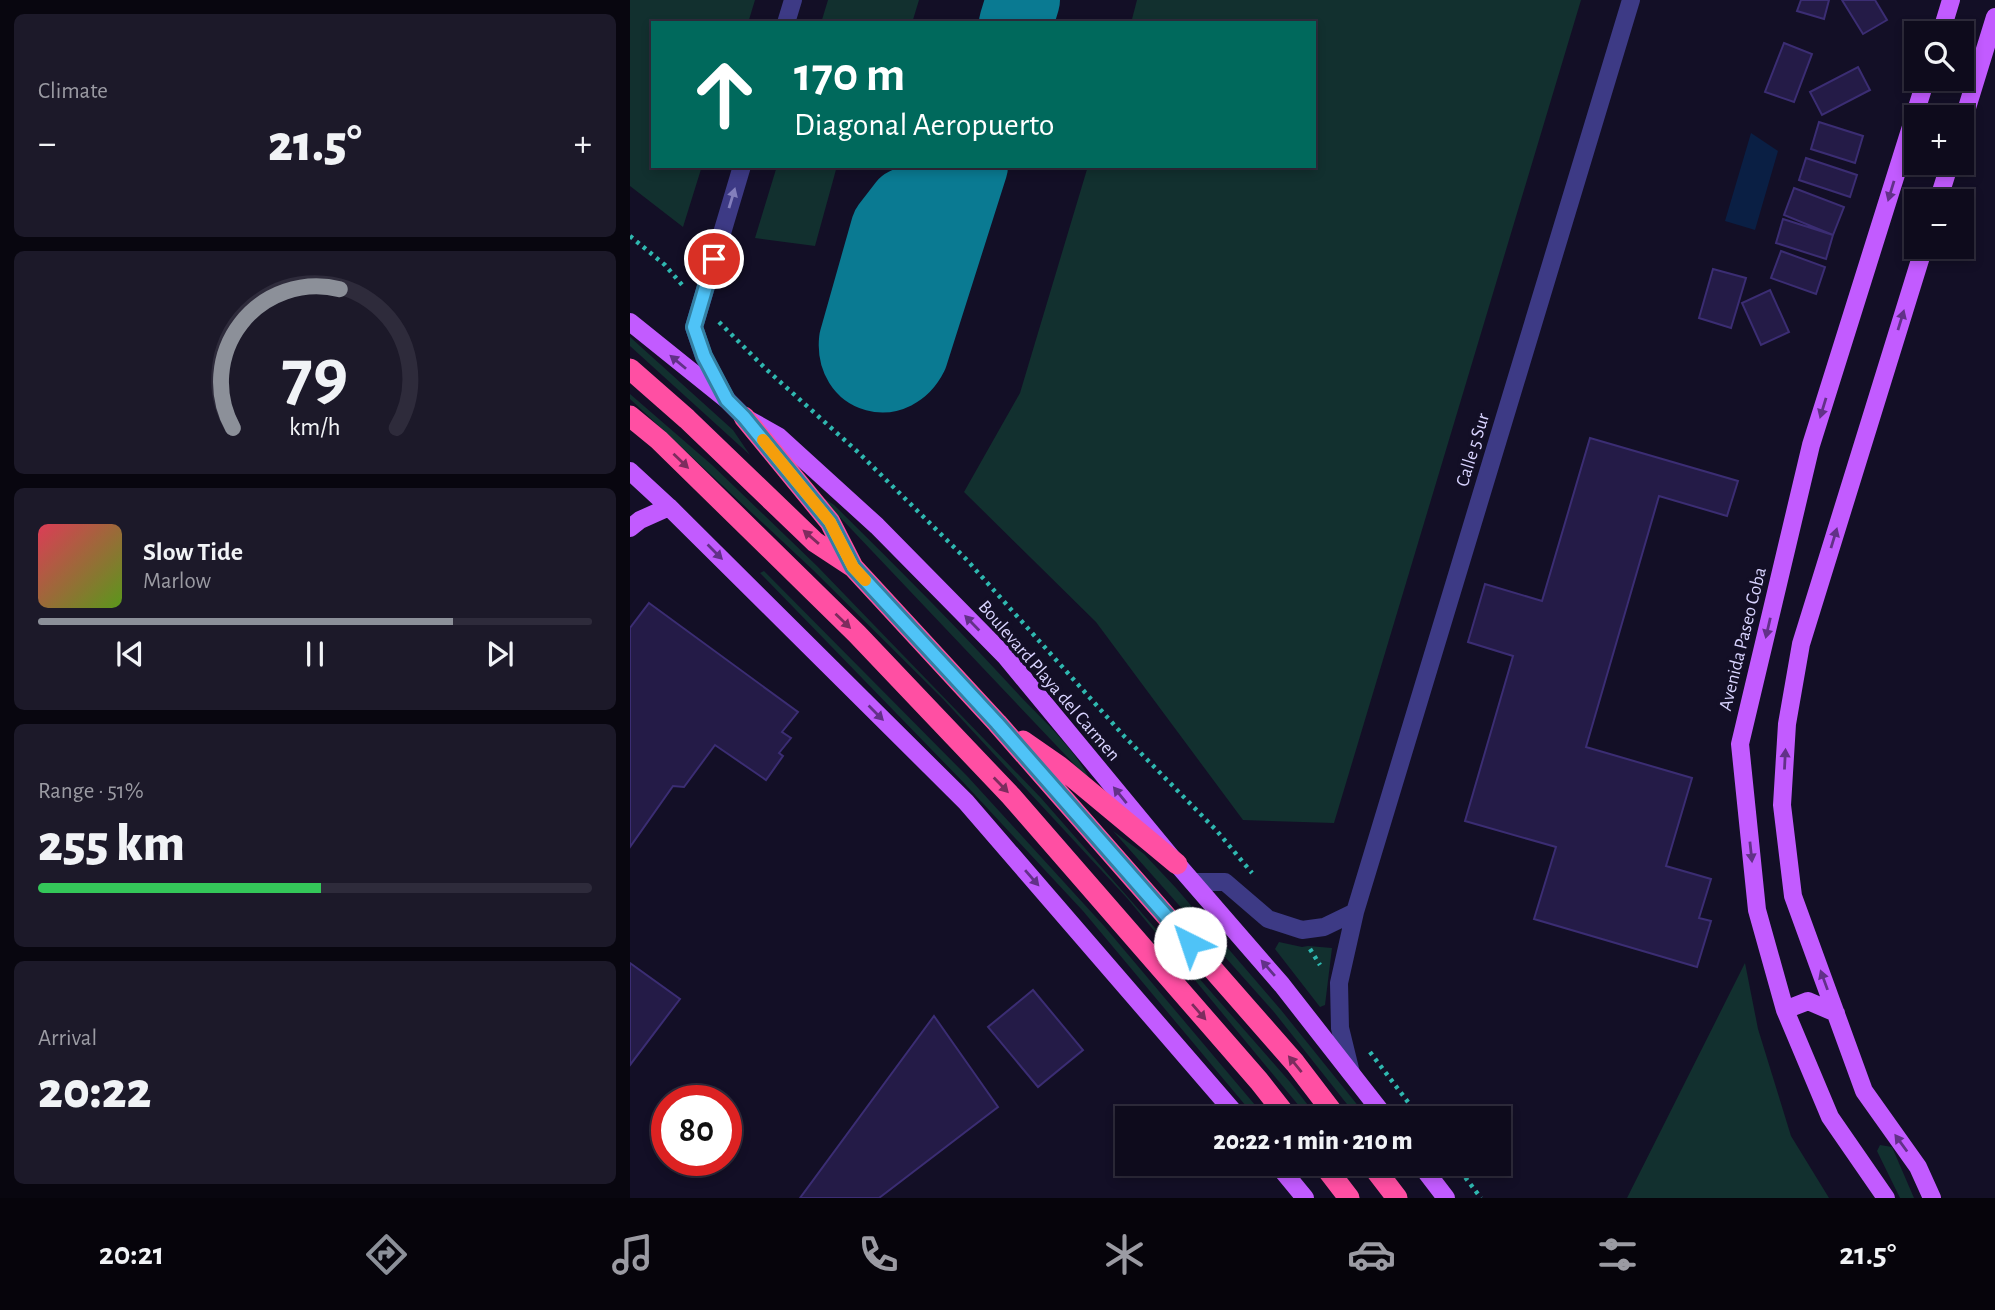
<!DOCTYPE html>
<html lang="en">
<head>
<meta charset="utf-8">
<style>
	:root { --surface:#0e0b1c; --page:#1c1929; --text:#f1f3f6; --muted:#9b9ba3; --line:#2e2b3b; --accent:#8c9099 }
	body { margin:0; font-family:"Alegreya Sans",sans-serif; background:var(--page); color:var(--text); height:100vh; display:flex; flex-direction:column; font-size:26px; white-space:nowrap }
	* { box-sizing:border-box; margin:0 }
	p { font-size:23px; color:var(--muted) }
	.icon { flex:none; width:38px; height:38px; fill:none; stroke:currentColor; stroke-width:2; stroke-linecap:round; stroke-linejoin:round }
	.map { position:relative; flex:1; overflow:hidden }
	.sheet { display:flex; flex-direction:column; gap:14px; padding:14px; background:#08060f; width:630px }
	.sheet>* { flex:none }
	.top-card { position:absolute; left:21px; top:21px; width:665px; height:147px; border-radius:0px; box-shadow:0 4px 10px #0003,0 0 0 2px var(--line); background:#00695c; color:#fff; overflow:hidden }
	.tools { position:absolute; left:1274px; top:21px; display:grid; gap:14px }
	.tools a { display:grid; place-items:center; width:70px; height:70px; border-radius:0px; background:var(--surface); box-shadow:0 4px 10px #0003,0 0 0 2px var(--line); font-size:35px }
	.speed { position:absolute; left:21px; top:1085px; display:flex; gap:14px; font-size:35px; font-weight:700; text-align:center }
	.speed>* { display:grid; place-content:center; width:91px; height:91px; border-radius:50%; background:var(--surface); box-shadow:0 4px 10px #0003,0 0 0 2px var(--line); line-height:1 }
	.speed .limit { border:10px solid #d22; background:#fff; color:#111 }
	.pin { position:absolute; display:grid; place-items:center; width:60px; height:60px; color:#fff; margin:-30px; border:4px solid #fff; border-radius:50%; box-shadow:0 2px 7px #0007 }
	.me { position:absolute; width:77px; margin:-38px; rotate:319deg; stroke-linejoin:round; filter:drop-shadow(0 0 5px #0008) }
	.turn { display:flex; align-items:center; gap:24px; height:147px; padding:0 28px; font-size:32px }
	.turn .icon { width:91px; height:91px; stroke-width:2.5 }
	.turn b { display:block; font-size:49px; line-height:60px }
	.big { font-size:52px; font-weight:800; line-height:1.1 }
	.sheet .tile { flex:1; display:flex; flex-direction:column; justify-content:center; gap:10px; min-width:0; padding:0 24px; border-radius:10px; background:var(--page) }
	.sheet .dial { align-items:center; gap:0 }
	.dial svg { height:182px; overflow:visible; fill:none; stroke:var(--line); stroke-width:7; stroke-linecap:round; text-anchor:middle }
	.dial text { fill:var(--text); stroke:none }
	.song { display:flex; align-items:center; gap:21px }
	.cover { width:84px; height:84px; border-radius:10px; background:linear-gradient(135deg,hsl(350 70% 55%),hsl(90 70% 35%)) }
	.played { height:7px; border-radius:4px; background:linear-gradient(90deg,var(--accent) 75%,var(--line) 75%) }
	.keys { display:flex; justify-content:space-around; direction:ltr }
	.heat { display:flex; justify-content:space-between; align-items:center; font-size:38px; direction:ltr }
	.charge { height:10px; border-radius:5px; background:linear-gradient(90deg,#34c759 51%,var(--line) 0) }
	.trip { position:absolute; left:485px; top:1106px; width:396px; height:70px; border-radius:0px; background:var(--surface); box-shadow:0 4px 10px #0003,0 0 0 2px var(--line); font-weight:800; line-height:70px; text-align:center }
	.tab-bar { display:flex; height:112px; justify-content:space-around; align-items:center; background:#06040b; color:var(--muted) }
	.tab-bar .icon { width:49px; height:49px }
	.tab-bar .active { color:var(--accent) }
	.tab-bar b { font-size:32px; color:var(--text) }
	main { display:flex; flex:1; min-height:0 }
	.map>svg:first-child { display:block }
</style>
</head>
<body>
<main>
<section class="sheet">
<div class="tile"><p>Climate</p>
<div class="heat"><a>−</a><b class="big">21.5°</b><a>+</a></div>
</div>
<div class="tile dial"><svg viewBox="0 0 100 80">
<path d="M14 69A42 42 0 1 1 86 69"/>
<path d="M14 69A42 42 0 0 1 61 8" stroke="#8c9099"/>
<text x="50" y="56" font-size="32" font-weight="700">79</text>
<text x="50" y="72" font-size="11">km/h</text>
</svg></div>
<div class="tile">
<div class="song"><i class="cover"></i><div><b>Slow Tide</b><p>Marlow</p></div></div>
<div class="played"></div>
<div class="keys"><svg class="icon" aria-label="previous" viewBox="0 0 24 24"><path d="M18 5L8 12l10 7zM5 5v14"/></svg><svg class="icon" aria-label="pause" viewBox="0 0 24 24"><path d="M8 5v14M16 5v14"/></svg><svg class="icon" aria-label="next" viewBox="0 0 24 24"><path d="M6 5l10 7-10 7zM19 5v14"/></svg></div>
</div>
<div class="tile"><p>Range · 51%</p><b class="big">255 km</b><div class="charge"></div></div>
<div class="tile"><p>Arrival</p><b class="big">20:22</b></div>
</section>
<div class="map">
<svg width="1365" height="1198" viewBox="0 0 1365 1198">
	<rect width="100%" height="100%" fill="#130f26"/>
	<path fill="#12302f" d="M0,0H125L118,23H23V166H72L53,227L0,186Z
		M198,0H289L282,23H191Z
		M507,0H951L704,823L613,820L466,622L334,492L390,393L458,166H684V23H501Z
		M147,166H207L185,246L125,238Z
		M0,337L103,430L120,455L0,346Z
		M0,394L82,465L187,566L411,798L660,1082L688,1118H679L497,898L313,699L183,570L0,399Z
		M188,494L204,505C267,567 330,630 390,696C415,722 446,750 461,782Z
		M134,571L338,777L474,926L636,1118H626L453,911L333,782L130,573Z
		M483,831L514,854L546,888L651,1010L738,1118H728L644,1012Z
		M649,942L672,947L678,946L702,948L695,1005L690,1007L645,949Z
		M1115,963L1128,1029L1161,1136L1199,1198H997Z
		M1250,1145L1262,1147L1284,1198H1270L1247,1151Z"/>
	<path fill="#0a1f44" d="M1121,133L1148,151L1125,230L1095,221Z"/>
	<g fill="none" stroke-linecap="round" stroke-linejoin="round">
		<path stroke="#0a7a92" stroke-width="74" d="M386,23L393,0
			M340,166L318,184L275,205L258,227L226,340C222,378 264,389 281,355L341,166"/>
	</g>
	<path fill="#241b47" stroke="#3b2d73" stroke-width="2" d="M1171,0H1199L1194,19L1167,11Z
		M1212,0H1245L1257,20L1233,34Z
		M1154,43L1182,54L1164,102L1135,92Z
		M1228,67L1240,90L1192,115L1180,92Z
		M1189,122L1233,136L1225,163L1181,149Z
		M1176,158L1227,175L1220,197L1169,180Z
		M1164,188L1214,207L1203,235L1154,215Z
		M1153,219L1203,235L1196,259L1146,243Z
		M1151,251L1195,267L1186,294L1141,278Z
		M1083,269L1116,278L1101,328L1069,318Z
		M1140,290L1159,332L1131,345L1112,303Z
		M960,438L1108,481L1097,516L1029,496L956,747L1062,778L1036,866L1081,879L1069,918L1081,921L1067,967L904,919L926,847L835,821L883,656L838,642L855,584L912,601Z
		M19,603L168,712L152,732L161,738L149,753L153,756L136,780L85,745L54,787L43,786L0,847V628Z
		M0,963L50,999L0,1065Z
		M403,990L453,1050L408,1087L358,1027Z
		M304,1016L368,1107L249,1198H170Z"/>
	<g fill="none" stroke-linecap="round" stroke-linejoin="round">
		<path stroke="#2fb8b0" stroke-width="4.5" stroke-dasharray="3.5 5" stroke-linecap="butt" d="M0,236L35,265L53,286
			M89,322L137,370L229,453L336,559L494,736L587,831L622,873
			M680,949L690,965
			M740,1052L790,1118
			M825,1164L851,1198"/>
		<path stroke="#3d3a85" stroke-width="18" d="M156,23L163,0
			M97,400L74,357L64,327L112,166
			M563,882H595L638,919L672,930L694,927L725,912
			M721,1073L710,1028L709,983L725,912L1001,0"/>
		<path stroke="#c25bff" stroke-width="18" d="M1311,33L1321,0
			M1332,124L1365,17
			M1308,201L1320,163
			M1294,247L1171,644L1157,724L1152,805L1163,896L1234,1091L1288,1167L1302,1198
			M0,322L97,400L114,417L148,436L247,526L376,657L547,864L652,985L756,1118
			M0,471L39,507L336,802L609,1118
			M0,528L10,520L39,507
			M1155,1010L1178,1001L1206,1013
			M647,1164L675,1198
			M790,1164L816,1198
			M1256,1198L1200,1117L1155,1010L1127,910L1110,744L1181,445L1296,79"/>
		<path stroke="#ff4fa3" stroke-width="21" d="M0,369L57,419L185,542L223,567L367,723L665,1063L707,1118
			M0,416L29,440L227,634L381,796L629,1081L658,1118
			M114,417L200,522L222,565
			M393,741L429,766L547,864
			M693,1164L719,1198
			M741,1164L767,1198"/>
	</g>
	<defs><path id="oneway-solid" d="M-6-.8H1V-3.2L6.5 0L1 3.2V.8H-6Z" transform="scale(1.75)"/></defs>
	<g fill="#623188">
		<use href="#oneway-solid" transform="translate(1261 191) rotate(107)"/>
		<use href="#oneway-solid" transform="translate(1271 320) rotate(-73)"/>
		<use href="#oneway-solid" transform="translate(48 362) rotate(-140)"/>
		<use href="#oneway-solid" transform="translate(1193 408) rotate(107)"/>
		<use href="#oneway-solid" transform="translate(1204 538) rotate(-73)"/>
		<use href="#oneway-solid" transform="translate(85 552) rotate(45)"/>
		<use href="#oneway-solid" transform="translate(342 623) rotate(-134)"/>
		<use href="#oneway-solid" transform="translate(1138 628) rotate(103)"/>
		<use href="#oneway-solid" transform="translate(246 713) rotate(45)"/>
		<use href="#oneway-solid" transform="translate(1155 759) rotate(-87)"/>
		<use href="#oneway-solid" transform="translate(490 795) rotate(-129)"/>
		<use href="#oneway-solid" transform="translate(1121 852) rotate(84)"/>
		<use href="#oneway-solid" transform="translate(402 878) rotate(49)"/>
		<use href="#oneway-solid" transform="translate(638 968) rotate(-131)"/>
		<use href="#oneway-solid" transform="translate(1194 980) rotate(-110)"/>
		<use href="#oneway-solid" transform="translate(1271 1143) rotate(-126)"/>
	</g>
	<use fill="#837fbc" href="#oneway-solid" transform="translate(102 198) rotate(-73)"/>
	<g fill="#7d2c5e">
		<use href="#oneway-solid" transform="translate(51 461) rotate(44)"/>
		<use href="#oneway-solid" transform="translate(181 537) rotate(-139)"/>
		<use href="#oneway-solid" transform="translate(213 621) rotate(44)"/>
		<use href="#oneway-solid" transform="translate(371 785) rotate(46)"/>
		<use href="#oneway-solid" transform="translate(569 1012) rotate(49)"/>
		<use href="#oneway-solid" transform="translate(665 1064) rotate(-129)"/>
	</g>
	<g fill="none" stroke-linecap="round" stroke-linejoin="round">
		<g stroke="#337fa1" stroke-width="18">
			<path id="route" d="M84,259L64,327L74,356L97,400L114,417L200,522L223,567L367,723L560,943"/>
		</g>
		<use href="#route" stroke="#4fc3f7" stroke-width="12"/>
		<path stroke="#f59e0b" stroke-width="12" d="M133,440L200,522L223,567L235,580"/>
	</g>
	<g text-anchor="middle" dominant-baseline="central" stroke-width="7" stroke-linejoin="round" paint-order="stroke">
		<g font-size="19" fill="#d9d4ff" stroke="#130f26">
			<text transform="translate(843 450) rotate(-73)">Calle 5 Sur</text>
			<text transform="translate(1113 639) rotate(-76)">Avenida Paseo Coba</text>
			<text transform="translate(419 681) rotate(49)">Boulevard Playa del Carmen</text>
		</g>
	</g>
</svg>
<div class="tools">
<a><svg class="icon" aria-label="search" viewBox="0 0 24 24"><circle cx="10" cy="10" r="6"/><path d="M15 15l6 6"/></svg></a>
<a>+</a>
<a>−</a>
</div>
<div class="speed"><div class="limit">80</div></div>
<div class="pin" style="left:84px;top:259px;background:#d93025"><svg class="icon" aria-label="arrive" viewBox="0 0 24 24"><path d="M6 21V4h12l-3 4 3 4H6"/></svg></div>
<svg class="me" style="left:560px;top:943px" viewBox="-20 -20 40 40"><circle r="19" fill="#fff"/><path d="M0-13L10 11 0 6-10 11z" fill="#4fc3f7"/></svg>
<div class="trip">20:22 · 1 min · 210 m</div>
<div class="top-card">
<div class="turn"><svg class="icon" aria-label="ahead" viewBox="0 0 24 24"><path d="M12 20V5M6 11l6-6 6 6"/></svg><div><b>170 m</b>Diagonal Aeropuerto</div></div>
</div>
</div>
</main>
<nav class="tab-bar">
<b>20:21</b>
<svg class="icon active" aria-label="directions" viewBox="0 0 24 24"><path d="M12 3l9 9-9 9-9-9zM9 14v-3h6M13 9l2 2-2 2"/></svg>
<svg class="icon" aria-label="music" viewBox="0 0 24 24"><path d="M9 18V5l10-2v13"/><circle cx="6" cy="18" r="3"/><circle cx="16" cy="16" r="3"/></svg>
<svg class="icon" aria-label="phone" viewBox="0 0 24 24"><path d="M5 4h4l2 5-3 2q2 4 5 5l2-3 5 2v4C11 20 4 13 5 4z"/></svg>
<svg class="icon" aria-label="climate" viewBox="0 0 24 24"><path d="M12 3v18M4 7l16 10M4 17L20 7"/></svg>
<svg class="icon" aria-label="car" viewBox="0 0 24 24"><path d="M5 17H2v-5l4-1 3-4h7l3 4 3 1v5h-3M9 17h6M6 11h13"/><circle cx="7" cy="17" r="2"/><circle cx="17" cy="17" r="2"/></svg>
<svg class="icon" aria-label="filters" viewBox="0 0 24 24"><path d="M4 7h16M4 17h16"/><circle cx="9" cy="7" r="2"/><circle cx="15" cy="17" r="2"/></svg>
<b>21.5°</b>
</nav>
</body>
</html>
